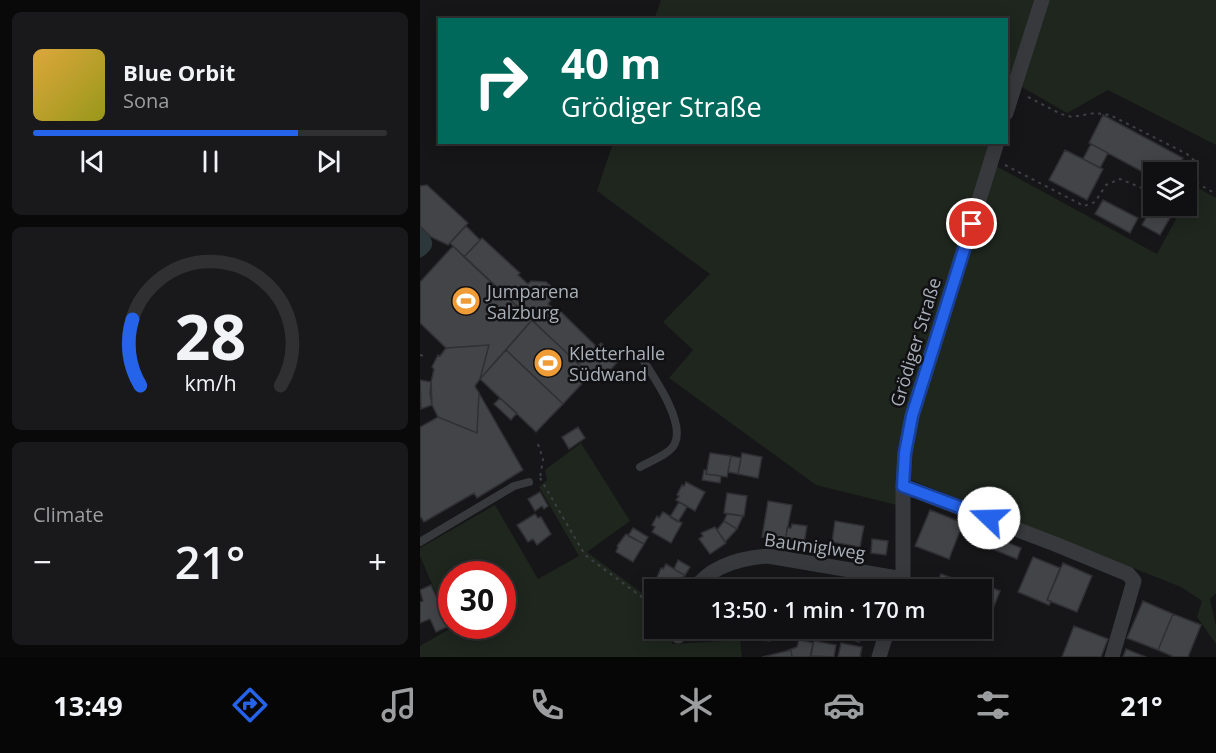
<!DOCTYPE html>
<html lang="en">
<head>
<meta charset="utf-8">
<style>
	:root { --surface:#101012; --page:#19191b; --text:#f1f3f6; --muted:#9c9d9f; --line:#303032; --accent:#2563eb }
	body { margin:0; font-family:"Open Sans",sans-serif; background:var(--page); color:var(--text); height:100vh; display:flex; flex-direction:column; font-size:22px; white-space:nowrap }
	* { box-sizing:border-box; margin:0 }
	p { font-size:20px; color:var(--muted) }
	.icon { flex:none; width:33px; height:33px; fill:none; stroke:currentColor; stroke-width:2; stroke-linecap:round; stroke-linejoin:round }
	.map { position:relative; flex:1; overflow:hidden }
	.sheet { display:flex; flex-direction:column; gap:12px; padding:12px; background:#09090a; width:420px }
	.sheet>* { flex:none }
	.guide { position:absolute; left:18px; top:18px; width:570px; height:126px; border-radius:0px; box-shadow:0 3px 15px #0003,0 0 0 2px var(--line); background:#00695c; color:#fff; overflow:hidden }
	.fabs { position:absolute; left:723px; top:162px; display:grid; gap:12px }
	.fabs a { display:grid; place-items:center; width:54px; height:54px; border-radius:0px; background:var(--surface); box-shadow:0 3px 15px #0003,0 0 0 2px var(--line); font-size:30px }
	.speed { position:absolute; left:18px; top:561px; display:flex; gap:12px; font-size:30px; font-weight:700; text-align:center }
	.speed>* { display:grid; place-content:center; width:78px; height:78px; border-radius:50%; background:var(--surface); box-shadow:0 3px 15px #0003,0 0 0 2px var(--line); line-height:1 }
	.speed .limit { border:9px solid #d22; background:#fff; color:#111 }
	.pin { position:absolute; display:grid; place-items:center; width:51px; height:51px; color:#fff; margin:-26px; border:3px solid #fff; border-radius:50%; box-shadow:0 2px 6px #0007 }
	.me { position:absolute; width:66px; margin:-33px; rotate:291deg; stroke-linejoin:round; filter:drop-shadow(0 0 4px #0008) }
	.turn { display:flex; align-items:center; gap:21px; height:126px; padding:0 24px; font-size:27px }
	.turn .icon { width:78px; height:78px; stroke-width:2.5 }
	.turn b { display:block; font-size:42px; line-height:51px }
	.big { font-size:45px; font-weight:600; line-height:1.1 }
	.sheet .tile { flex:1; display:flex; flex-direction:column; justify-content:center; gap:9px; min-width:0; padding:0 21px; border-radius:9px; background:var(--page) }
	.sheet .dial { align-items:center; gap:0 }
	.dial svg { height:156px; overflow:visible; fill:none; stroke:var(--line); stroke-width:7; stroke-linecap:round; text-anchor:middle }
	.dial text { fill:var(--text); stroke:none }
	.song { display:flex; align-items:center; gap:18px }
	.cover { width:72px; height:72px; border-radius:9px; background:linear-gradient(135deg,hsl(40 70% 55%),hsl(60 70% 35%)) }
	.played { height:6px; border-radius:3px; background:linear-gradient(90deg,var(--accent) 75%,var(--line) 75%) }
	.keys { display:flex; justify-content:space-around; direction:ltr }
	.heat { display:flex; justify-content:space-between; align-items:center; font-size:33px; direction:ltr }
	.trip { position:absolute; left:224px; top:579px; width:348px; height:60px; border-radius:0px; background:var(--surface); box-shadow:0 3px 15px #0003,0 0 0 2px var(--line); font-weight:600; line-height:60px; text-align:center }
	.tabs { display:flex; height:96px; justify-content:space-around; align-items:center; background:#060607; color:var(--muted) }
	.tabs .icon { width:42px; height:42px }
	.tabs .current { color:var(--accent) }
	.tabs b { font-size:27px; color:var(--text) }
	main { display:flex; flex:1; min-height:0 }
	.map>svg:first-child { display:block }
</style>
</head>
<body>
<main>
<section class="sheet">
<div class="tile">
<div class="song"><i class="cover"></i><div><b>Blue Orbit</b><p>Sona</p></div></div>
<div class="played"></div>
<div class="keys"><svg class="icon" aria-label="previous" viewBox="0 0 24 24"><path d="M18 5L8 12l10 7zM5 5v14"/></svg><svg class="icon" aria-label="pause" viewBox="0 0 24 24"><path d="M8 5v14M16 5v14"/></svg><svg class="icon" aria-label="next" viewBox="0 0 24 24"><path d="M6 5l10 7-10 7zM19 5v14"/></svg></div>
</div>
<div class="tile dial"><svg viewBox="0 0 100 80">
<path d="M14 69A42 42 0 1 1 86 69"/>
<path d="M14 69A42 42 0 0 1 10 35" stroke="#2563eb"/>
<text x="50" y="56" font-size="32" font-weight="700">28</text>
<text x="50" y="72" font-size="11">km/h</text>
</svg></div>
<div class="tile"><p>Climate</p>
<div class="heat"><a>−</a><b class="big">21°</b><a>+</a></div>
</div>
</section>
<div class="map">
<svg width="796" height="657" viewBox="0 0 796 657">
	<rect width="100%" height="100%" fill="#161618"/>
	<path fill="#1e261e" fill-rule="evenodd" d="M241,0H616L587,93L586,20H234Z
		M628,0H796V145L688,90L647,113L602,87Z
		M193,143H571L518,311L477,505L396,485L249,378L273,350L243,322L290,274L177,191Z
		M576,166L737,254L763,206H766L767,198L773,185L796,198V593L790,599L796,626V644L777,617L782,601L761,587L491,480L493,452L499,416Z
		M161,443L210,521L167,552L234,602V628L253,629L252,644L320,640L322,657H0V646L31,628L0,556V548L75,505L118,579L159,556L119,487L127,480L125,470ZM32,574H82V626H32Z"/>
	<path fill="#2c373c" d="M0,225C12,237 20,247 0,258Z"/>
	<path fill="#424448" stroke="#303034" stroke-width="1.5" d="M683,115L763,158L755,172H734V178L669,143Z
		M671,144L688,153L680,168L663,159Z
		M645,150L683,169L667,200L629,180Z
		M7,185L48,223L28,245L11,237L0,226V186Z
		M683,200L718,218L710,233L675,214Z
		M734,203V206H757L740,235L722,225Z
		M46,226L60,240L44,257L30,243Z
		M62,238L100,273L98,275L108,284L111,281L126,282L131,286V300L128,304L138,312L140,311L177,347L181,343L199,360L179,383L44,257Z
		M33,246L112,320L60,379L69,345L26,348L0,323V282Z
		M112,320L170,375L143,404L86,350Z
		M69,345L60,379L55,386L59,393L57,433L18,417L12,405L10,394L11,382L14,369L12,367L18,355L20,356L26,348Z
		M86,350L143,404L116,432L60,379Z
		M0,380L11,382L12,405L1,409Z
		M59,393L103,470L57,498L54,493L4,522L0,516V427L18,417L57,433Z
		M80,398L97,413L91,420L74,404Z
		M158,427L165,438L149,449L142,437Z
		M290,453L311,456L307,477L286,474Z
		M322,453L342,457L338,478L318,474Z
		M311,456L321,458L318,474L308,472Z
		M284,470H287L286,474L301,476L300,483L282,480Z
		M266,482L285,492L275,511L256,500L259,496L257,495L262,485L264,486Z
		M120,492L128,506L124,509L122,506L115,511L108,499Z
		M307,493L327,496L324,516L304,513Z
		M348,501L372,505L365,541L342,537Z
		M259,502L267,507L258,522L250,517Z
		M510,510L543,523L529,559L495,546Z
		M243,512L262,523L251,543L232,532L235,527L232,525L237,516L239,518Z
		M115,514L118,518L121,517L131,534L117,545L113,539L108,542L97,525Z
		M307,514L323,516L317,529L304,521Z
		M304,521L317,529L305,542L297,530Z
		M415,521L444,526L440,547L412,542Z
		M372,524L387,526L384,544L368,541V538H366L367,528H371Z
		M295,527L306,543L290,554L279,539L283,536L281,533Z
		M549,527L601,548L597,559L545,538Z
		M213,528L228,537L224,544L208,536Z
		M206,534L224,544L213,562L196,552L198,547L197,546Z
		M452,539L468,541L466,555L451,553Z
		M613,557L640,568L627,600L631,601L629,605L598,592Z
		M258,560L270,567L256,590L264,575L254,569Z
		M643,563L672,576L657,612L627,600Z
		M246,564L264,575L255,590H248L235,582L241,568L243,569Z
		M521,574L548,584L546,590H514Z
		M550,579L580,591L565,629L561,627V590H546Z
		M370,582L411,590H369Z
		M11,585L29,626L16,632L10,619L0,623V602L3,601L0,590Z
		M723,601L753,614L738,650L707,638Z
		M753,614L781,625L768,657H754L738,650Z
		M654,626L688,639L681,657H642Z
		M340,628L338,638L309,639V629Z
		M384,628H417L416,634Z
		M444,628H452L450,639L442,638Z
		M433,629L442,631L439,642L431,639Z
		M342,632L352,634L350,641L341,640Z
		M379,640L393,643L390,657H372L371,650L366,651L377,647Z
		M394,641L416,645L414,657L391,656Z
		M421,643L442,647L440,657H418Z
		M706,649L726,657H703Z
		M371,650L372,657H342Z"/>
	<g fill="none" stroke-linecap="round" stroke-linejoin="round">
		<path stroke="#3d4044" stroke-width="2" stroke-dasharray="3 4.5" stroke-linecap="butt" d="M608,97L641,114L652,117L675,113L690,115L767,154L775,161L770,179L766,180
			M585,165L664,206L675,202L686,185L700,179L722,188L734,187
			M770,179L796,194
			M0,355L4,356
			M118,444L123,459L120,478
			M120,478L165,555L234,606"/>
		<path stroke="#37393d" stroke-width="8" d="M220,467C230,461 251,454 255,443C265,421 233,376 221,357
			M0,542L94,486L109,482"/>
		<path stroke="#37393d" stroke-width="15" d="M586,113L622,0
			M483,486L635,544L708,574L714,581L692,657
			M274,590C291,565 321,558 348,556L483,579
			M480,590L483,579V486L485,453L492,416L577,142
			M258,636L259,628
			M459,657L468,628"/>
	</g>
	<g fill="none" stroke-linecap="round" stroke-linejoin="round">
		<g stroke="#184099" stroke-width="15">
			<path id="route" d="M552,224L492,416L485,453L483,486L569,518"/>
		</g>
		<use href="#route" stroke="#2563eb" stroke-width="10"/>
	</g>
	<defs>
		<g id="stadium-disc" transform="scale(1.5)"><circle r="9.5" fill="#ef9c37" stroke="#111113"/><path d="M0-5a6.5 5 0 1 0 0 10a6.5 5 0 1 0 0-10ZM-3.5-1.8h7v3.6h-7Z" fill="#fff"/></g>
	</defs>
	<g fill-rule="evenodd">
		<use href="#stadium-disc" x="46" y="301"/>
		<use href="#stadium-disc" x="128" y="363"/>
	</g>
	<g text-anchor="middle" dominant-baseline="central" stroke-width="5" stroke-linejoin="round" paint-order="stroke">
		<g font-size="18" fill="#a8afb8" stroke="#111113" text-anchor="start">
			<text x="67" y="291">Jumparena<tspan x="67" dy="21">Salzburg</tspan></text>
			<text x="149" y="353">Kletterhalle<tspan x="149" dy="21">Südwand</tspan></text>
		</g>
		<g font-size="18" fill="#a8afb8" stroke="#111113">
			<text transform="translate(495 342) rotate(-73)">Grödiger Straße</text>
			<text transform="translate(395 546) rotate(8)">Baumiglweg</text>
		</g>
	</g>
</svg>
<div class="fabs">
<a><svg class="icon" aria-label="layers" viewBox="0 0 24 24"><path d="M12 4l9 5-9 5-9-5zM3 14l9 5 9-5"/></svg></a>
</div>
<div class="speed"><div class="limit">30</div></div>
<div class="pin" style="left:552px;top:224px;background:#d93025"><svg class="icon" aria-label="arrive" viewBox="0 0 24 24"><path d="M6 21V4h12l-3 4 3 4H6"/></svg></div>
<svg class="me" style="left:569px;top:518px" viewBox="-20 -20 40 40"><circle r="19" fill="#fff"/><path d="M0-13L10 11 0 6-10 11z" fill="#2563eb"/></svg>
<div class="trip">13:50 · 1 min · 170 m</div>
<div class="guide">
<div class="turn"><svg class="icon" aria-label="right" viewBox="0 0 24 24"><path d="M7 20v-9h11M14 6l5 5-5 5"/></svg><div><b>40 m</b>Grödiger Straße</div></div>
</div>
</div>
</main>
<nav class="tabs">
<b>13:49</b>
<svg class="icon current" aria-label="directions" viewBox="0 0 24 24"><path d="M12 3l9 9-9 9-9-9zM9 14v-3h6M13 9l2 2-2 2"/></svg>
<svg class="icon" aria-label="music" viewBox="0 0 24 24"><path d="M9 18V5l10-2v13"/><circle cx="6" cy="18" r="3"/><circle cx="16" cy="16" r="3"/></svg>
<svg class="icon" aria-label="phone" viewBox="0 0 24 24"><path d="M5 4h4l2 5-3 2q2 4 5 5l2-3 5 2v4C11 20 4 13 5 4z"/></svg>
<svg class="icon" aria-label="climate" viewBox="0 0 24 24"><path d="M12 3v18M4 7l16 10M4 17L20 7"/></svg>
<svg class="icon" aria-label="car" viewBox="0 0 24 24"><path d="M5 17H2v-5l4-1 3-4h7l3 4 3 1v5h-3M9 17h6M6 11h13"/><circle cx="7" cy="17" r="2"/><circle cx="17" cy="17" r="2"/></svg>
<svg class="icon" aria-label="filters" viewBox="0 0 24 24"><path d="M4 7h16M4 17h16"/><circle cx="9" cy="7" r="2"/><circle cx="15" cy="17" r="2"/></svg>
<b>21°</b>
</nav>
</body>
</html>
